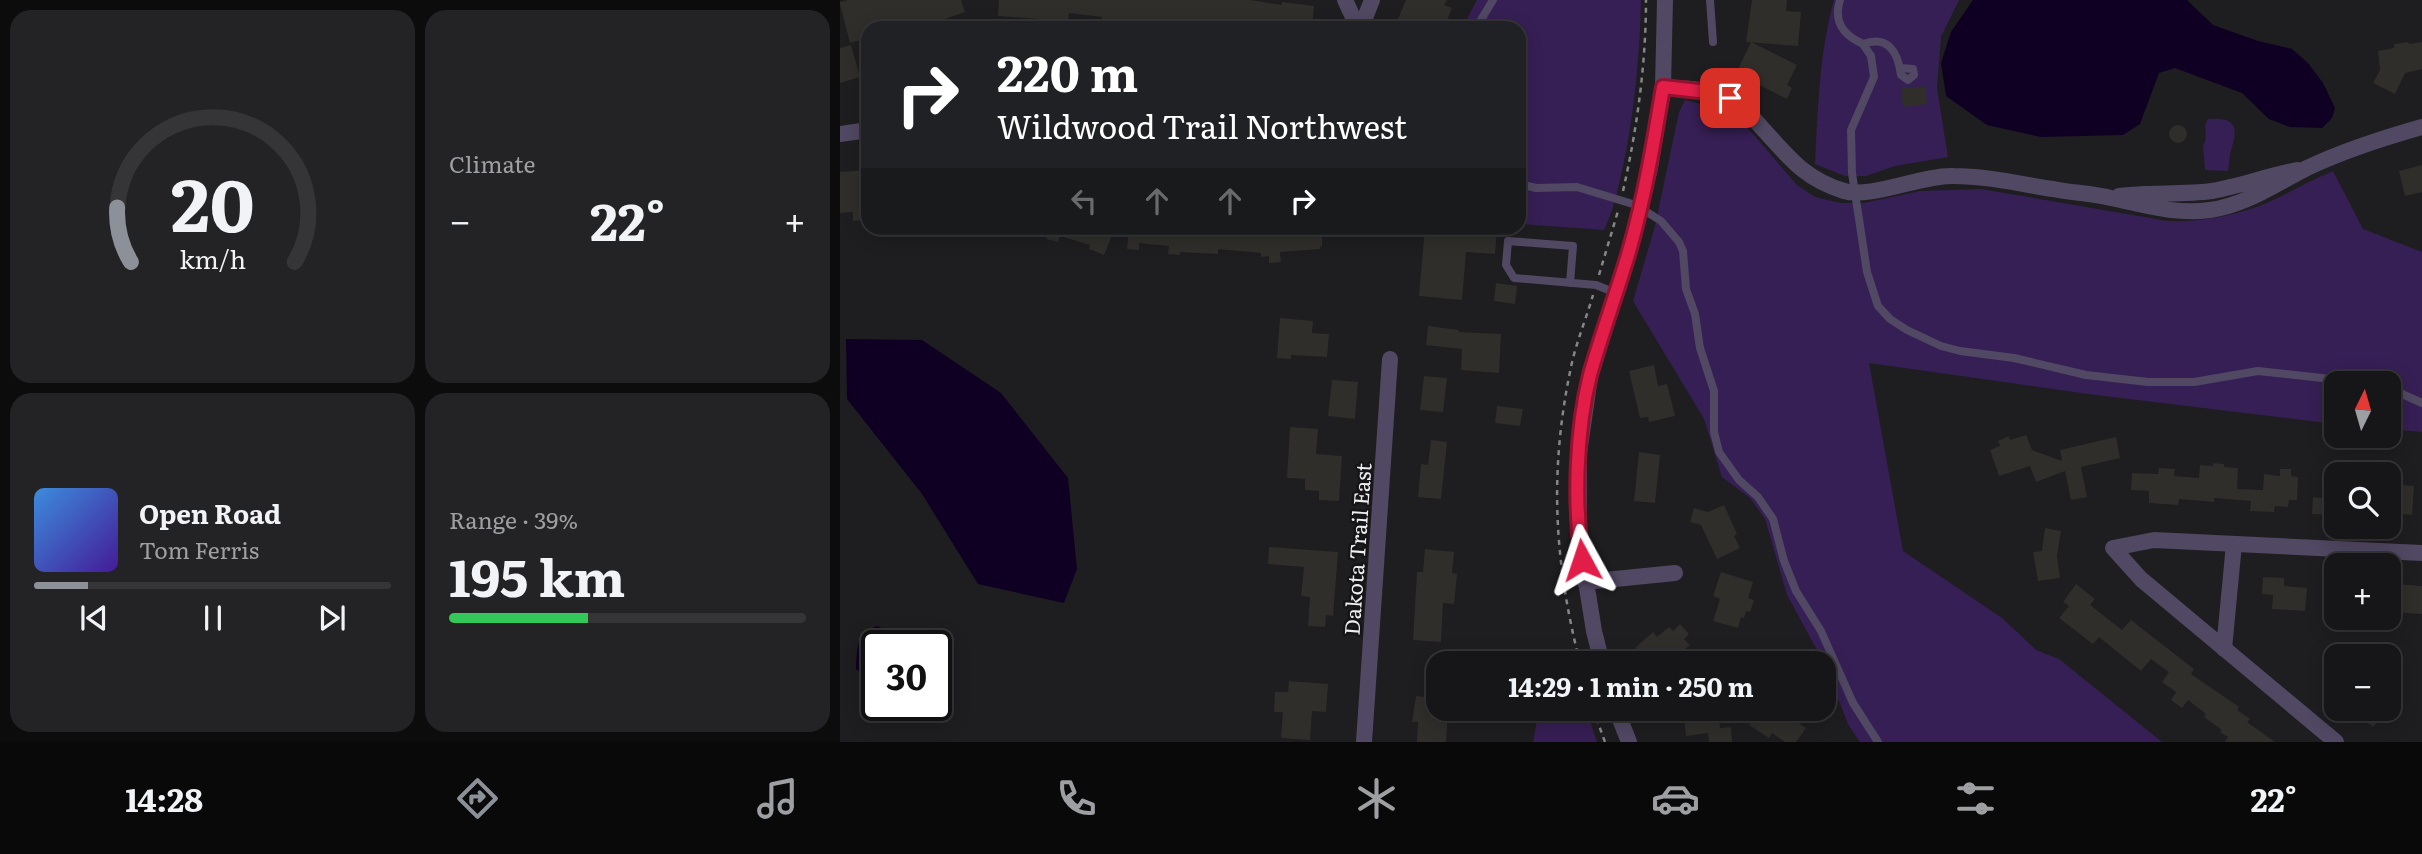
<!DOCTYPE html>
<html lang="en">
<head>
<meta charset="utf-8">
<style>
	:root { --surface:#161618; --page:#232325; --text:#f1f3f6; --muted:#9e9fa2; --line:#353537; --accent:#8c9099 }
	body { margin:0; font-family:Literata,serif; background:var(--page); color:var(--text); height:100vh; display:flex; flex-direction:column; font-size:26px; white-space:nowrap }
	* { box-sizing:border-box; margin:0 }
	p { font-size:23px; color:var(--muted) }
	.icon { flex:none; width:38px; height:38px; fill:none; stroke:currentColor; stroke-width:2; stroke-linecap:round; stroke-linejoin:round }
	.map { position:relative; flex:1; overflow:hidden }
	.side { display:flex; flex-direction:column; gap:10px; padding:10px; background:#0c0c0d; width:840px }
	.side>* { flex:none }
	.hud { position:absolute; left:21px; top:21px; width:665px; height:214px; border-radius:21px; box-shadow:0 4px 18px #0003,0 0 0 2px var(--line); background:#202124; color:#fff; overflow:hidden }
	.needle { width:46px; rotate:5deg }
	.buttons { position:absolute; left:1484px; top:371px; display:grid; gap:14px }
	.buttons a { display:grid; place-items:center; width:77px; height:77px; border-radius:14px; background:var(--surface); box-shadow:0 4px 18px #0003,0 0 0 2px var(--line); font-size:35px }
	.speed { position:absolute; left:21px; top:630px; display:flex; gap:14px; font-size:35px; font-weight:700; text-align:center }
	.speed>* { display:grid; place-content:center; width:91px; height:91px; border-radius:50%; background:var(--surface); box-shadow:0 4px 18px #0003,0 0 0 2px var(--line); line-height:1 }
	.speed .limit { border:4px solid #111; border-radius:10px; background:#fff; color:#111 }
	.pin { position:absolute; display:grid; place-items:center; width:60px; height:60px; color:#fff; margin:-30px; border-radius:14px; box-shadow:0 4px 10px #0006 }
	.me { position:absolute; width:77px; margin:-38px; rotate:355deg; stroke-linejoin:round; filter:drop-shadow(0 0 5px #0008) }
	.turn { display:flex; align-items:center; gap:24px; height:147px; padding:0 21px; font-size:32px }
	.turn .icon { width:91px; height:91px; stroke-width:2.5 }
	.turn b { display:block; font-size:49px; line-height:60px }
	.lanes { display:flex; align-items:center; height:66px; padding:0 21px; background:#0003; justify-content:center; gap:35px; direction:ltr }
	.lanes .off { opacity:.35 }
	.big { font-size:52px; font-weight:700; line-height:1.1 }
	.side .widget { flex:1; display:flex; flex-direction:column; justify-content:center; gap:10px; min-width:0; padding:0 24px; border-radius:21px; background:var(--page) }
	.side .dial { align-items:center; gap:0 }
	.dial svg { height:182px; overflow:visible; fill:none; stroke:var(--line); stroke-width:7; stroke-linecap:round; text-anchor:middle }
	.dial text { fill:var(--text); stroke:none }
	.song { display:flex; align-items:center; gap:21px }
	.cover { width:84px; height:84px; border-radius:10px; background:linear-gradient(135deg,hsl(210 70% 55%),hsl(260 70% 35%)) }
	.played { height:7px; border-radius:4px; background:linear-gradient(90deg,var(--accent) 15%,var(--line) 15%) }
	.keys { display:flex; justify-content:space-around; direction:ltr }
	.heat { display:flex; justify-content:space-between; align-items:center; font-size:38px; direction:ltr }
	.charge { height:10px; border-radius:5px; background:linear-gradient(90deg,#34c759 39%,var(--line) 0) }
	.side .tiles { flex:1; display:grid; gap:10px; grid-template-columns:repeat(2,1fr) }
	.trip { position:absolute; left:586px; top:651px; width:410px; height:70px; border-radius:21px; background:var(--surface); box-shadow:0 4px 18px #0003,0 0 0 2px var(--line); font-weight:700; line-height:70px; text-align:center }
	.tabs { display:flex; height:112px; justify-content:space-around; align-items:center; background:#09090a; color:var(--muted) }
	.tabs .icon { width:49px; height:49px }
	.tabs .selected { color:var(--accent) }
	.tabs b { font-size:32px; color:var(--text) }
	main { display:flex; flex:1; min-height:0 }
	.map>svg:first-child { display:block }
</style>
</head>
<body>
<main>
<section class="side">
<div class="tiles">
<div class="widget dial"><svg viewBox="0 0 100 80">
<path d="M14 69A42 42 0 1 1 86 69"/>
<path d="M14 69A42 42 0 0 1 8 45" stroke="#8c9099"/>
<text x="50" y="56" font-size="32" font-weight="700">20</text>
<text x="50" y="72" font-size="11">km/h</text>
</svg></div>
<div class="widget"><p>Climate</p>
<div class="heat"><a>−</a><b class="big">22°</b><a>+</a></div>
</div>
<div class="widget">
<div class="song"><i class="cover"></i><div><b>Open Road</b><p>Tom Ferris</p></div></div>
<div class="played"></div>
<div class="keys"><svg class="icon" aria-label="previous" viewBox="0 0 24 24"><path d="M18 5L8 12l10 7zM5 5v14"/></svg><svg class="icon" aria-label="pause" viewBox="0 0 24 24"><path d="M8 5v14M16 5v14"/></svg><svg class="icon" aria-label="next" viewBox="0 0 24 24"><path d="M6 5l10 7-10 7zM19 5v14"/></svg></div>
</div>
<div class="widget"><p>Range · 39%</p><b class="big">195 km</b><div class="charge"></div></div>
</div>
</section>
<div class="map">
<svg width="1582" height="742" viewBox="0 0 1582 742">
	<rect width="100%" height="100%" fill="#1e1d20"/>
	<path fill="#361f54" d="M637,0H801C800,51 795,102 786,152C780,179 776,205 764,230L679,224V28H622Z
		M994,0H1119L1101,37L1097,88L1108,157L1055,166L1026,176H1005L975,164C978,108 979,54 994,0Z
		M845,100L872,107L907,127L957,185L975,197L1001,203H1024L1080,191L1141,189L1328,221C1360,222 1389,217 1419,206C1445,196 1468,181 1493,171L1523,229L1582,252V432L1549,429V383H1496V424L1248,394L1029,363L1063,551L1162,618L1196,650L1219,659L1322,742H1020L1008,724L984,663L947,595L925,519L910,498L882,477L864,419L793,301L815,226L839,112Z
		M1368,119C1399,117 1398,129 1390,154C1389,159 1389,165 1388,171L1365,170L1363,145C1369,138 1362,127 1368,119Z
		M702,709H746L757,742H693L697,720Z"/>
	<path fill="#0f0023" d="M1133,0H1347L1373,25L1418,41L1452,49L1468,63L1483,83L1495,108L1492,118L1482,128L1450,127L1429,119L1402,93L1335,68L1319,73L1300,124L1283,135L1201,137L1147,125L1106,96L1101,63L1111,32Z
		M6,339L82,340L161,393L228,478L237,569L224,603L138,584L82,494L7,399Z
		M37,626L58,635L66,646H37V684L16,669C17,648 16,634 37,626Z"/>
	<path fill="#2f2e2b" d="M8,0H121L125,12L93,23V19L58,28H52L51,24L28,28V38L10,43L0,4V2Z
		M159,0H410L442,5V2L474,6L472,28H292L261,23L262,17L229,13L228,21L158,16Z
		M566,0H607L604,5L612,8L604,28H554Z
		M912,0H947L946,11L961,12L958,46L906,42Z
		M911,42L957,65L947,85L952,88L947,99L896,73Z
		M1568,42L1569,44L1582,42V69L1565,73L1555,94L1533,83L1540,70L1538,51L1554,48V44Z
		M11,45L20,77L0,83V48Z
		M1085,86L1087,104L1063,107L1061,88Z
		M1329 134a9 9 0 1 1 18 0a9 9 0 1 1-18 0Z
		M1582,165V192L1565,196L1559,171Z
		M28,170V212H24V220L13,221V212L0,213V172Z
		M203,228H275L264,255L249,249L250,245L220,236L218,242L206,239L209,232L202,230Z
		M289,228H482V247L480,246V249L440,252L441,262L429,263V256L421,257V253L378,249V254L340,252V255L328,254L329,246L299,243V250L287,249Z
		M585,228H657L655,254L626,252L622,300L579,296Z
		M656,283L677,286L675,304L654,301Z
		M440,318L473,321L472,333L489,334L487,357L451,355V359L437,358Z
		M588,326L619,330V332L661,334L659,373L621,370L622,349L586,345Z
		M814,365L818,386L827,384L835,416L809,422L808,417L800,418L789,371Z
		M584,376L607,378L603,412L580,410Z
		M492,380L518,382L515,419L488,416Z
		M657,406L683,409L680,426L655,423Z
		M450,427L478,429L476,454L502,456L499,501L479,500V491L465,490V479L447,478Z
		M1186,435L1192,450L1222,461L1220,450L1276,437L1280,458L1241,467L1247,497L1231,500L1225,471L1196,482L1190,466L1159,476L1150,450L1160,446L1158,441L1169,436L1170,440Z
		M591,440L607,442L601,499L578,497L581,464L588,465Z
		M799,452L820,455L815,503L794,501Z
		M1373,463L1384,464V467L1398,468L1397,489L1423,490L1424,474L1440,476V469H1451V476L1458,477L1457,500H1449L1448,507L1435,506L1434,512L1410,511L1411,501L1374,498V502L1339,499L1338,505L1309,503V491L1291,490L1292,473L1318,474L1319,468L1335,469L1334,476L1359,478L1360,465L1373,466Z
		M1483,481H1496V515L1472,514L1473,497L1482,498Z
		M1551,484L1574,486L1572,515L1549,513Z
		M884,505L897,534L894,536L900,548L877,559L861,525L850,522L854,508L868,512Z
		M1205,528L1221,531L1217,556L1220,578L1198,581L1193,552L1202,551Z
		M429,547L498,552L493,616L486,615L485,627L468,626L470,597L461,596L464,567L428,564Z
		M585,549L614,552L612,573L617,574L614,604L603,603L601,642L573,640L577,572H583Z
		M881,572L913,582L908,598L914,600L910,612L906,611L904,618L901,617L898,628L873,621L880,599L873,596Z
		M1423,577L1444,578V586L1467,588L1465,611L1432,609L1433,595L1422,594Z
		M1236,584L1255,599L1250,605L1282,630L1291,620L1354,669L1351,674L1399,707L1397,710L1410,719L1407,722L1435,742H1385L1388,737L1380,732L1382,730L1364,717L1366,714L1348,700L1342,708L1331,700L1336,692L1322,682L1329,672L1311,659L1301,671L1259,637L1253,644L1219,618L1229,606L1223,602Z
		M1556,584L1582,586V614L1553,612Z
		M840,624L849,634L844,639L850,645L843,651L848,656L840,663H819L813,656L807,661L795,648L813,632L817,637L829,627L833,631Z
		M449,681L488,684L486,712L472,711L470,740L441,738L443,712H434L435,692H448Z
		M576,696L596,698L598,709H608L606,742H577L578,722H572Z
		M878,709L880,728L891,727L892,742H869L868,733L846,736L843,712Z
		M926,709H938L966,728L956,742H945L932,733L929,738L909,725L919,710L923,713Z
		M1510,709H1548L1533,727Z"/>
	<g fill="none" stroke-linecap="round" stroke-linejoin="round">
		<path stroke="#868587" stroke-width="2.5" stroke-dasharray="5 5" stroke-linecap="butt" d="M783,191C797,129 806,64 806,0
			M759,275L778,211
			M740,663C714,561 709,471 731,367C736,343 746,319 753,295
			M753,709L765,742"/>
		<path stroke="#514863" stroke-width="8" d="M870,0L873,42
			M1000,0C993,22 1003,35 1023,44
			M636,28L653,0
			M1060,68L1073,69L1074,75L1068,80L1061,75C1058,52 1048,35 1023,44L1031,56L1034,77L1011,130L1012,173L1027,272L1038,306L1050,319L1067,330L1101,346L1120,351L1174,358L1246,375L1308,382H1354L1418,371L1527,383
			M679,184L696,188L737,187L796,205L821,221L839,242L843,251L846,289L855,314L860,348L874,391V432L879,452L899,480L918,497L933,519L944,561L956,591L981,631L1013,703L1038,742
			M730,283L733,246L668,241L666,265L674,278L756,285L776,293
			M1549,388L1582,403"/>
		<path stroke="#514863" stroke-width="16" d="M505,0L518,28
			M521,28L532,0
			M823,87C844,89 872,88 891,99C903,106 913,118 922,128C949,157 964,179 1004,191C1030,199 1082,175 1113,176C1147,176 1180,184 1213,189C1232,193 1252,193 1271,198C1305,205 1335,215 1370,210C1406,205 1435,184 1467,168C1503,151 1543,138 1582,127
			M0,134L28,130
			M1279,196C1310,192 1341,195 1372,191C1400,186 1427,176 1457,170
			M745,582L835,573
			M1384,649L1394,544
			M762,663L754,631L739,538V453L750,377L791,245L810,168L823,87L825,0
			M776,709L789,742
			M524,742L550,359
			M1496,742L1301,579L1273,548L1314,540L1582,553"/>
	</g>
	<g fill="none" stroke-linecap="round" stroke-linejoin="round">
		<g stroke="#92132f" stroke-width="18">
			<path id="route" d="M742,560C734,503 736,430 750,375C762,332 778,290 790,248C805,195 814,141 823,87L868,92L890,98"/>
		</g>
		<use href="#route" stroke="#e11d48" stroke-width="12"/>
	</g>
	<g text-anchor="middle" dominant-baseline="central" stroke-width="5" stroke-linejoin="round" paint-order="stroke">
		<g font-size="21" fill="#efeef0" stroke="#151417">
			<text transform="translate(516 549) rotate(-86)">Dakota Trail East</text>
		</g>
	</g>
</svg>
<div class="buttons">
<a><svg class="needle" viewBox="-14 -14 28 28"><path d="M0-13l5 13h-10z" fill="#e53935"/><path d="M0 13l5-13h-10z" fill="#9e9fa2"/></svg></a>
<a><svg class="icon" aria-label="search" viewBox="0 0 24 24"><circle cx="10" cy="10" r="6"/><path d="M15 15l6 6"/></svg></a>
<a>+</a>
<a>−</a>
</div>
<div class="speed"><div class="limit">30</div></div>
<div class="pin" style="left:890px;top:98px;background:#d93025"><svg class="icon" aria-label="arrive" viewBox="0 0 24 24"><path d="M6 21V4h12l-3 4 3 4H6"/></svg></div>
<svg class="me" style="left:742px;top:560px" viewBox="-20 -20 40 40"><path d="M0-17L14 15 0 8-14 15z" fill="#e11d48" stroke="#fff" stroke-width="4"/></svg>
<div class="trip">14:29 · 1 min · 250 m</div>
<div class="hud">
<div class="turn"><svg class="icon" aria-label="right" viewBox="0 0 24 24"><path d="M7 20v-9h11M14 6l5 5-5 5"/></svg><div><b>220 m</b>Wildwood Trail Northwest</div></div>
<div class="lanes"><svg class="icon off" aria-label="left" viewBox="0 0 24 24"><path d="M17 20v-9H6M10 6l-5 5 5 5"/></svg><svg class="icon off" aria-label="ahead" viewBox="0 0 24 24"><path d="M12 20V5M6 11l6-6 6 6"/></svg><svg class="icon off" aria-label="ahead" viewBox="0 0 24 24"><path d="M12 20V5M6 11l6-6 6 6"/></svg><svg class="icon" aria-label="right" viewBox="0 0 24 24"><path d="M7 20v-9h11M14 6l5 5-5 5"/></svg></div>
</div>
</div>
</main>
<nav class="tabs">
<b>14:28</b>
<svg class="icon selected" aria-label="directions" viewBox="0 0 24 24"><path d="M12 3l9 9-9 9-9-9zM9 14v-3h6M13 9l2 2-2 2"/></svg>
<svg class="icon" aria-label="music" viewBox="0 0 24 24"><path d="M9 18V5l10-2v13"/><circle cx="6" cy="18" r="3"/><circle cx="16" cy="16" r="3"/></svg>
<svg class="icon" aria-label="phone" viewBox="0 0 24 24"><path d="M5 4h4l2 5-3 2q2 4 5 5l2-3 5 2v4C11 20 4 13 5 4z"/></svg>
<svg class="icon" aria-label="climate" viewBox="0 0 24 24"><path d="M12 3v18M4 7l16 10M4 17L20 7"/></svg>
<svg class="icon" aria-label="car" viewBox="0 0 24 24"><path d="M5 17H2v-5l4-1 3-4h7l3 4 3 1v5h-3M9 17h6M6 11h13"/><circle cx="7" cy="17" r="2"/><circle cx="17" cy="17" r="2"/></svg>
<svg class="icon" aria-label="filters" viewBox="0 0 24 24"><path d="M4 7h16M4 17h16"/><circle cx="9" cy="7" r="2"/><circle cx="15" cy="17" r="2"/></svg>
<b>22°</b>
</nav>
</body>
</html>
